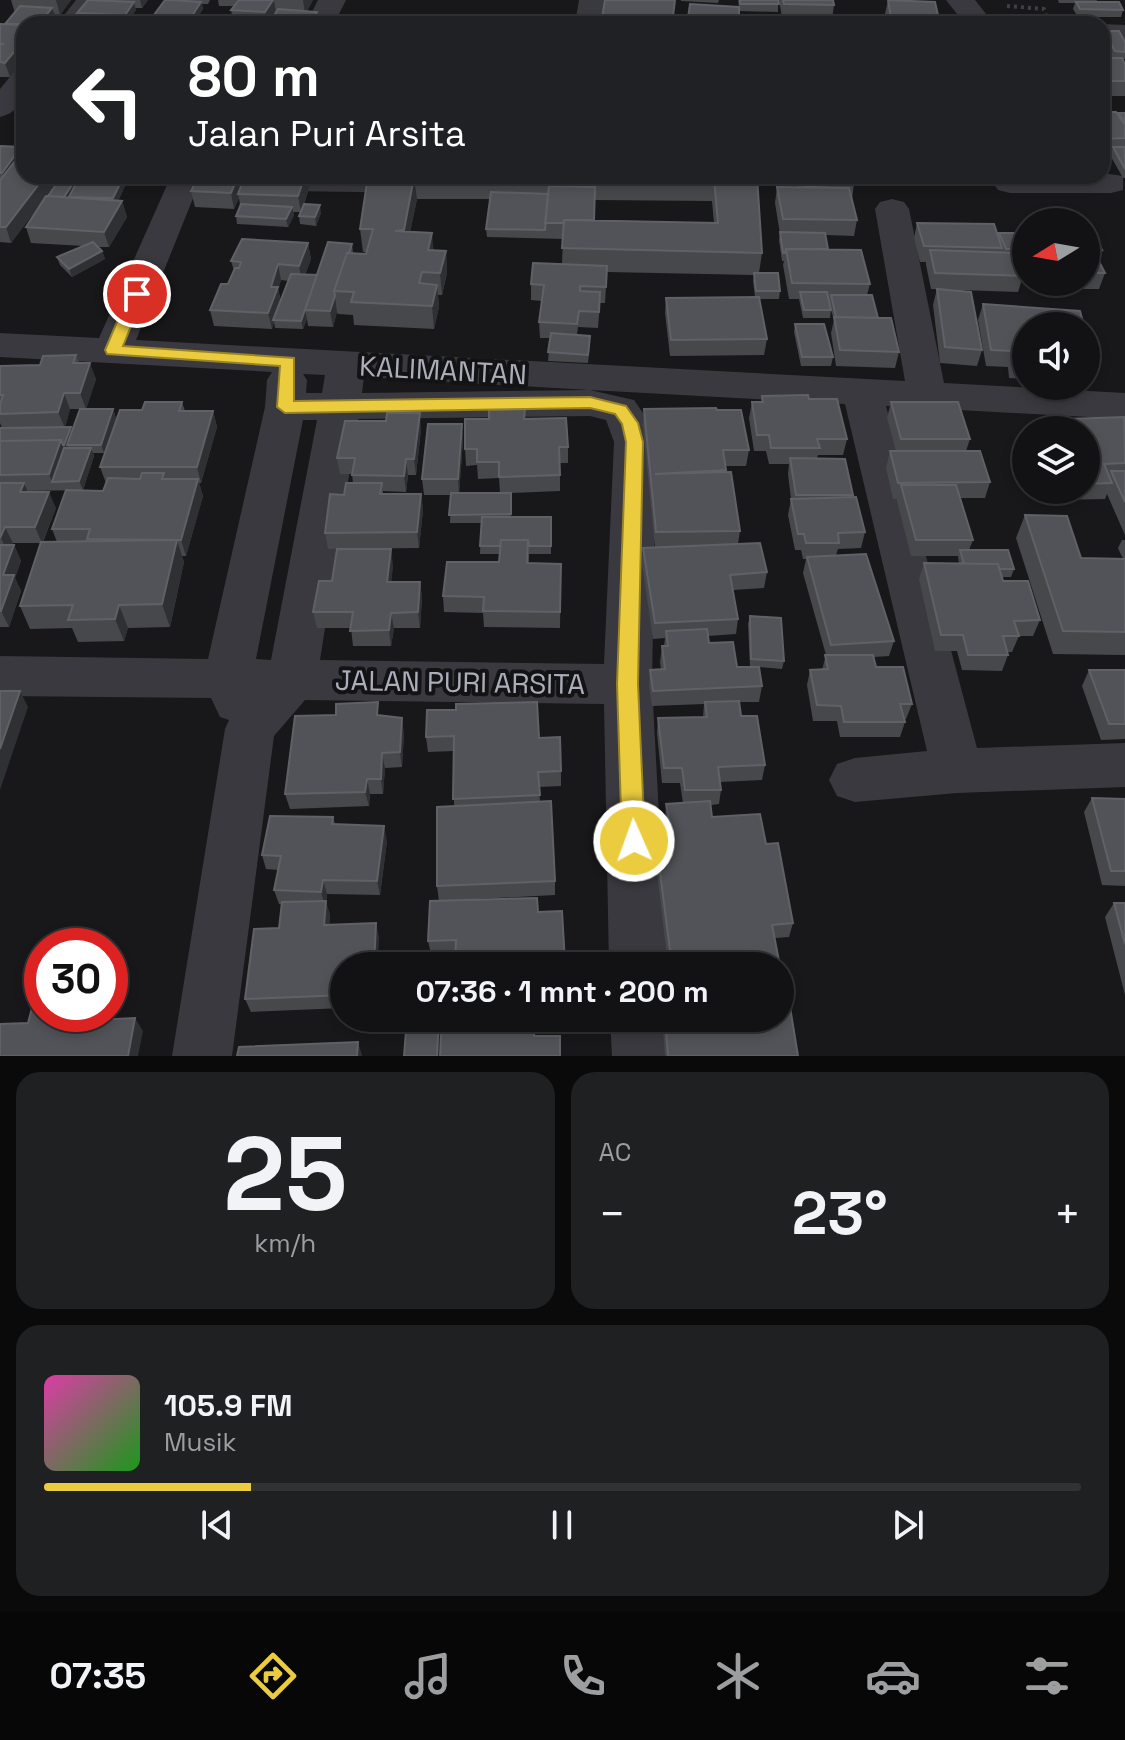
<!DOCTYPE html>
<html lang="id">
<head>
<meta charset="utf-8">
<style>
	:root { --surface:#121214; --page:#1f2022; --text:#f1f3f6; --muted:#9c9ea0; --line:#313234; --accent:#ebcc3e }
	body { margin:0; font-family:"Space Grotesk",sans-serif; background:var(--page); color:var(--text); height:100vh; display:flex; flex-direction:column; font-size:30px; white-space:nowrap }
	* { box-sizing:border-box; margin:0 }
	p { font-size:26px; color:var(--muted) }
	.icon { flex:none; width:44px; height:44px; fill:none; stroke:currentColor; stroke-width:2; stroke-linecap:round; stroke-linejoin:round }
	.map { position:relative; height:1056px; overflow:hidden }
	.sheet { display:flex; flex-direction:column; gap:16px; padding:16px; background:#0a0a0b; flex:1 }
	.sheet>* { flex:none }
	.guide { position:absolute; left:16px; top:16px; width:1094px; height:168px; border-radius:24px; box-shadow:0 4px 12px #0003,0 0 0 2px var(--line); background:#202124; color:#fff; overflow:hidden }
	.needle { width:52px; rotate:259deg }
	.tools { position:absolute; left:1012px; top:208px; display:grid; gap:16px }
	.tools a { display:grid; place-items:center; width:88px; height:88px; border-radius:50%; background:var(--surface); box-shadow:0 4px 12px #0003,0 0 0 2px var(--line); font-size:40px }
	.speed { position:absolute; left:24px; top:928px; display:flex; gap:16px; font-size:40px; font-weight:700; text-align:center }
	.speed>* { display:grid; place-content:center; width:104px; height:104px; border-radius:50%; background:var(--surface); box-shadow:0 4px 12px #0003,0 0 0 2px var(--line); line-height:1 }
	.speed .limit { border:12px solid #d22; background:#fff; color:#111 }
	.pin { position:absolute; display:grid; place-items:center; width:68px; height:68px; color:#fff; margin:-34px; border:4px solid #fff; border-radius:50%; box-shadow:0 2px 8px #0007 }
	.me { position:absolute; width:88px; margin:-44px; rotate:358deg; stroke-linejoin:round; filter:drop-shadow(0 0 6px #0008) }
	.turn { display:flex; align-items:center; gap:28px; height:168px; padding:0 40px; font-size:36px }
	.turn .icon { width:104px; height:104px; stroke-width:2.5 }
	.turn b { display:block; font-size:56px; line-height:68px }
	.big { font-size:60px; font-weight:800; line-height:1.1 }
	.sheet .tile { flex:1; display:flex; flex-direction:column; justify-content:center; gap:12px; min-width:0; padding:0 28px; border-radius:24px; background:var(--page) }
	.sheet .dial { align-items:center; gap:0 }
	.dial b { font-size:104px; line-height:1 }
	.song { display:flex; align-items:center; gap:24px }
	.cover { width:96px; height:96px; border-radius:12px; background:linear-gradient(135deg,hsl(320 70% 55%),hsl(120 70% 35%)) }
	.played { height:8px; border-radius:4px; background:linear-gradient(90deg,var(--accent) 20%,var(--line) 20%) }
	.keys { display:flex; justify-content:space-around; direction:ltr }
	.heat { display:flex; justify-content:space-between; align-items:center; font-size:44px; direction:ltr }
	.sheet .tiles { flex:1; display:grid; gap:16px; grid-template-columns:1fr 1fr }
	.tile:last-child { grid-column:span 2 }
	.trip { position:absolute; left:330px; top:952px; width:464px; height:80px; border-radius:40px; background:var(--surface); box-shadow:0 4px 12px #0003,0 0 0 2px var(--line); font-weight:800; line-height:80px; text-align:center }
	.dock { display:flex; height:128px; justify-content:space-around; align-items:center; background:#070708; color:var(--muted) }
	.dock .icon { width:56px; height:56px }
	.dock .active { color:var(--accent) }
	.dock b { font-size:36px; color:var(--text) }
	.map>svg:first-child { display:block }
</style>
</head>
<body>
<div class="map">
<svg width="1125" height="1056" viewBox="0 0 1125 1056">
	<rect width="100%" height="100%" fill="#18181a"/>
	<g fill="none" stroke-linecap="round" stroke-linejoin="round">
		<path stroke="#3f4046" stroke-width="4" stroke-dasharray="3 4" stroke-linecap="butt" d="M1007,6L1044,9L1048,24"/>
		<path fill="#39393f" fill-rule="evenodd" d="M76,0H105L86,24H57Z
			M318,0H346L334,24H306Z
			M579,0H607L603,24H575Z
			M946,0H975L994,24H965Z
			M1100,24H1102L1125,25V41L1102,40Z
			M24,70C24,92 25,111 0,117V89L13,73Z
			M1102,173L1123,176V190L1111,193H1010L998,190L993,183L998,176H1102Z
			M171,176H207L198,186L136,340L905,381L875,209L880,202L892,199L904,202L909,209L944,383L1125,393V419L886,406L977,748L1125,743V787L957,793L855,802L837,796L829,780L837,764L855,758L927,751L845,404L590,390L634,400L650,423L656,442L652,684L667,966H609L604,704L305,700L274,736L232,1056H172L225,729L229,720L220,717L211,698L0,696V656L208,659L265,407L267,380L272,372L0,357V333L99,338ZM303,374L325,375L322,393H306L307,380ZM364,377L589,390L362,393ZM590,416L606,420L614,442L604,664L320,660L358,419ZM303,420H317L271,660L256,659Z
			M244,176H437L442,183L437,190L425,193L289,191L248,183Z
			M610,1018H670L672,1056H612Z"/>
	</g>
	<path fill="#47484c" fill-rule="evenodd" d="M11,0H71L60,15L54,14L48,24H24V60L10,77H0V24H5L15,13Z
		M88,0H148L142,8H135L136,10L127,23L79,21L77,13Z
		M165,0H210L208,4H202L203,9L193,24L152,23L151,19Z
		M218,0H313L307,11L318,19L315,24H234L231,10L234,6H219Z
		M681,0H719L718,3L681,1Z
		M738,0H778V12L739,11V8L738,24H688L690,4L739,7Z
		M779,0H833L834,5L832,19H828L829,24H761L762,17H782Z
		M888,0L940,24H887L885,14Z
		M1058,0H1097L1096,2L1123,10L1121,17H1078L1073,9L1075,3H1059Z
		M1104,31L1125,42V59H1122L1125,64V96H1102V56L1103,58H1112L1102,40Z
		M1102,112L1118,116L1119,113H1125V146L1102,147Z
		M0,146L21,147L46,196H48L62,176H180L176,184L146,183L145,179L144,181H125L126,184L118,201H122L127,217L109,247H98L102,251L105,259L72,277L60,265L57,257L84,246L31,243L26,227L44,199L11,243L0,242Z
		M1113,147H1125V178H1123L1110,155Z
		M199,176H309L310,185L303,207L321,213L316,226L300,224L299,216L300,212H293L294,215L288,227L237,224L236,216L240,206L239,198L234,209L195,207L191,191Z
		M368,176H757L762,253L759,273L780,291L779,299H759L767,339L764,355L670,356L665,313L666,298L755,297L753,281L754,275L607,272L605,303H600L598,328L578,327L577,335L590,344L588,363L548,361L550,338H540L539,322L542,301L531,300V284L562,264L563,239L487,237L486,229L490,199H417L410,232L433,250L446,251L447,273L442,295H438L439,307L434,329L354,325L353,315L338,314L337,312L333,327L308,326L307,319L303,329L275,328L274,322L272,329L214,326L210,310L228,284L234,271L231,261L308,243L311,259L305,275H317L352,244L353,253L366,254L367,252H363L360,229ZM595,200L712,201L714,223L594,220ZM281,280L289,281L281,301L278,289Z
		M794,176H851L854,184L852,199L857,220L854,236L826,235L828,249L870,284L867,295L878,318L899,352L895,368L836,366L831,333L834,320L831,310L830,318H803L799,299H789L783,265L784,261H782L779,240L780,234L775,203L777,187H797Z
		M917,223L998,237L999,233H1026V257H1018L1023,276L1018,292L931,289L926,265V262H920L914,238Z
		M1086,235L1102,250L1099,258H1097L1105,273L1099,289H1052L1049,282H1086Z
		M937,289L982,350L977,366L940,363L933,305Z
		M983,304L1026,326V379L1009,378L1008,367L986,366L978,320Z
		M795,324L833,357L831,366H801L794,332Z
		M1086,332L1093,357L1086,373Z
		M76,355L79,363L96,379L86,409H70L65,427L72,431L113,409L116,418L104,453H93L94,456L83,490L27,491L56,508L43,542H57L52,529L103,491L106,483L100,467L142,410L182,402L185,411H213L217,427L201,483H199L203,496L186,556H182L184,562L170,627L128,628L124,641L78,642L72,628L30,629L20,606L40,543H13L12,545H14L21,561L15,578L21,591L9,627H0V428H2L0,423V366L40,365Z
		M762,396L809,399L847,439L843,455H818L817,458L853,495L852,497L865,532L861,548L838,549L836,555L894,641L889,656L874,657L876,667L912,704L906,719H904L905,722L900,737H840L837,721H813L807,685L810,670H822L826,655L803,573L806,559H803L801,550H795L788,515L791,499L788,474L789,464H769L766,451H754L749,418L752,402H761Z
		M891,402L970,439L966,451L990,482L985,498H960L973,540L969,550L1014,569L1011,577H1002L1003,581L1040,620L1033,636H1019L1012,652H1007L1008,655L1002,671L962,670L957,651H935L919,579L924,563L959,564L958,556H911L897,501V499H893L886,468L890,451H896L887,418Z
		M644,409L717,410L749,450L746,466H725V473L740,531L738,544L767,572L764,588L733,590L738,619L736,634L708,636L709,643L737,667H750L748,624L750,616L784,661L782,669L759,667L762,686L759,702H739L741,716L765,765L762,780L720,782L721,790L719,804L711,805L712,817L766,844L793,923L789,937L775,938L780,966H668L656,864L657,849H659L657,836L659,821H665L666,804L683,803L680,783H662L657,733L658,718L703,717L704,704L652,706L649,686L650,670L661,669L660,662L662,646H664L665,638L653,639L642,564L643,548H655L643,425Z
		M525,418L568,447V463H560V491L511,493V517H551V554H529V563L561,564L560,628L484,627L483,613L444,612L443,596L499,562L500,554H480L481,523H450L451,495H424L422,479L462,424L463,440L459,493H500L499,478L478,479L477,465L466,466L465,449Z
		M1125,419V535L1107,494L1105,499L1060,500L1056,490H1086V430H1034L1038,420Z
		M421,429L416,475H408L406,492L383,491V494H421L423,510L419,548L328,549L325,533L344,495L353,483L352,474H340L337,458Z
		M1025,515L1081,558L1123,559L1118,548L1122,540H1125V655L1053,654L1016,538Z
		M393,565L391,582H420L422,598L420,628H394L391,646H353L351,628H317L313,612L332,581Z
		M1089,670H1125V739L1101,740L1082,686Z
		M427,710L539,738L561,771V786L539,787L540,802L555,881V895L439,901L437,886L454,806V751L428,752L426,737Z
		M381,716L404,733L402,767L385,768L383,794H370L369,806L290,809L285,794Z
		M1092,798L1125,799V886L1102,885L1084,812Z
		M333,817L335,824L387,841L380,895L327,894L326,902L330,915L329,925L379,937L344,966V1008L251,1012L245,999L279,928L282,904H279L274,890L278,870L266,869L262,855Z
		M1114,903H1125V995L1105,917Z
		M562,911L565,966H455L456,954H431L428,941L538,912Z
		M662,1018H780L798,1056H665Z"/>
	<path fill="#2f3033" d="M56,0H71L60,15Z
		M140,0H148L142,8Z
		M273,0H274L276,13L269,24H267L265,12Z
		M303,0H313L305,14Z
		M134,2L136,10L127,23L125,15Z
		M201,2L203,9L193,24H188V22Z
		M52,8L55,15L48,24H39Z
		M317,12L318,19L315,24H310Z
		M24,40V60L10,77L5,63Z
		M21,147L24,156L8,188L2,173Z
		M45,176H62L11,243L6,227Z
		M78,176H84L70,200L64,198Z
		M124,176L126,184L116,206L113,198Z
		M174,176H180L176,184Z
		M238,176H246L238,194L239,198L234,209L231,193Z
		M305,176H309L310,185L301,212L298,196Z
		M414,177L417,199L406,253L395,231Z
		M122,201L127,217L109,247L104,232Z
		M320,205L321,213L316,226L315,217Z
		M292,207L294,215L288,227L286,219Z
		M432,233L434,256L428,250Z
		M308,243L311,259L302,282L299,266Z
		M102,251L105,259L72,277L69,269Z
		M446,251L447,273L442,295L440,273Z
		M278,264L281,280L278,289L281,303L273,320L274,322L272,329L268,313L271,287Z
		M437,285L439,307L434,329L432,306Z
		M335,296L337,312L333,327L330,311Z
		M305,310L307,319L303,329L301,321Z
		M90,363L96,379L86,409L80,393Z
		M64,393L70,409L65,428L58,412Z
		M113,409L116,418L104,453L101,445Z
		M213,411L217,427L201,483L197,467Z
		M420,413L421,429L416,475L414,459Z
		M462,424L463,440L459,495L458,479Z
		M71,427L74,435L67,445L69,450L68,453L64,445Z
		M61,440L67,456L52,482L49,474Z
		M91,448L94,456L83,490L79,481Z
		M406,459L408,475L406,492L404,476Z
		M198,479L203,496L186,556L181,540Z
		M24,483L31,499L20,492Z
		M49,492L56,508L42,543L35,527Z
		M421,494L423,510L419,548L417,532Z
		M5,527L13,543L8,554L1,538Z
		M177,540L184,562L170,627L162,604Z
		M14,545L21,561L15,578L21,591L9,627L1,611L3,575Z
		M391,549L393,565L390,598L387,582Z
		M420,582L422,598L420,628L418,612Z
		M119,605L128,628L124,641L115,619Z
		M391,613L394,628L391,646L389,630Z
		M20,691L28,707L0,790V749Z
		M402,718L404,733L402,767L400,752Z
		M382,753L385,768L383,794L381,779Z
		M367,779L370,794L369,806L365,792Z
		M384,826L387,841L380,895L377,881Z
		M323,880L327,894L326,902L330,915L328,939L324,925L325,906L321,892Z
		M376,923L379,937L378,966H374Z
		M75,1014H85L86,1016L82,1034L73,1021Z
		M135,1018L143,1031L138,1056H128Z
		M439,1018H441L439,1056H437Z
		M358,1042L362,1055V1056H357Z"/>
	<path fill="#515358" stroke="#5f6167" stroke-width="2" d="M88,0L134,2L125,15L77,13Z
		M165,0H172L201,2L188,22L151,19Z
		M239,0H273L265,12L231,10Z
		M605,0H675L672,24H601Z
		M740,0H778L779,4H740Z
		M783,0H833L834,5L784,4Z
		M888,0L935,2L940,24H892Z
		M1076,2H1119L1123,10L1080,9Z
		M690,4L739,7V20L688,18Z
		M20,6L52,8L39,24H5Z
		M278,9L317,12L310,24H269Z
		M762,17L828,19L829,24H763Z
		M153,22L187,24H151Z
		M0,24L24,25V40L5,63L0,62V44H4H0Z
		M1104,31H1119L1125,42V52L1115,51Z
		M1102,58H1122L1125,64V81H1102Z
		M1102,112H1116L1125,125V138L1102,139Z
		M1119,113H1125V122Z
		M0,146L21,147L2,173H0Z
		M1113,147H1125V169Z
		M24,150V176H45L6,227H0V180Z
		M62,176H78L64,197L48,196Z
		M80,176H124L113,198L69,197Z
		M199,176H238L231,193L191,191Z
		M245,176H305L298,196L238,194Z
		M368,176H757L762,253L562,248L564,220L718,223L714,179L414,177L404,230L395,231L432,233L428,250L446,251L440,273L422,272L419,283L437,285L432,306L351,302L354,292L334,291L347,253L366,254L373,229H360Z
		M801,176H851L854,184L804,186Z
		M549,186L595,187L594,220H564V223H545Z
		M777,187L849,188L857,220L783,219Z
		M491,192L548,194L545,230L486,229Z
		M46,196L122,201L104,232L26,227Z
		M241,204L292,207L286,219L236,216Z
		M304,204L320,205L315,217L299,216Z
		M917,223L994,224L1002,248L924,246Z
		M780,232L825,233L828,249H786L785,253H783Z
		M999,233H1026V249H1006Z
		M1086,235H1095L1102,250L1093,249L1090,244H1086Z
		M242,239L308,243L299,266L278,264L271,287H278L268,313L210,310L221,284H228L235,268H239L241,262L231,261Z
		M93,242L102,251L69,269L57,257Z
		M328,242L352,244L349,253H347L334,291L335,296L330,311L305,310Z
		M1086,244H1090L1105,273H1086Z
		M786,249L861,250L870,284L792,283Z
		M930,250L1016,253L1023,276L935,273Z
		M533,263L607,266L606,287L580,286V291L600,292L599,312L579,311L577,324L539,322L544,285L531,284Z
		M754,273H778L780,291H756Z
		M291,274L317,275L301,321L273,320Z
		M937,289L971,292L982,350L945,347Z
		M800,292H827L831,310H804Z
		M831,295H872L878,318L836,317Z
		M759,297L767,339L671,340L666,298Z
		M983,304L1080,311L1084,326H1026V362H1014L1013,351L991,350Z
		M834,317L891,318L899,352L840,350Z
		M795,324H824L833,357H802Z
		M1086,332L1093,357H1086Z
		M551,333L590,336L588,355L548,352Z
		M76,355L73,363H90L80,393H64L58,412L0,414V405L3,395H0V366L40,365L43,356Z
		M808,395L809,399H837L847,439H817L820,448H771L769,435H757L752,402H763L762,396Z
		M145,402H182L179,411H213L197,467H100L120,410H142Z
		M891,402H958L970,439H901Z
		M716,408L717,410H741L749,450H723L726,470L655,474L731,472L740,531L656,532L644,409Z
		M80,409H113L101,445H67Z
		M525,409L524,419L566,418L568,447H559L560,475L499,477V462H477V449H465V419H489V410Z
		M387,413H420L414,459H406L404,476L352,475L355,458H337L345,421H386Z
		M1124,417L1125,463L1104,464L1112,483L1086,484V430H1042L1038,420Z
		M428,424H462L458,479H422Z
		M71,427L64,445H63L61,440L0,441V428Z
		M61,440L49,474L0,475V441Z
		M64,448H91L79,481L52,482Z
		M890,451H980L990,482L898,483Z
		M790,458L845,459L853,495H796Z
		M1111,471H1125V502Z
		M142,473H164L162,479H198L181,540L87,539L90,529H52L66,490L103,491L108,478L140,479Z
		M0,483H24L20,492H49L35,527H5L0,538Z
		M346,483H382L380,494H421L417,532L325,533L330,494L344,495Z
		M901,485H956L973,540H916Z
		M451,493H511V514L449,515Z
		M856,497L865,532L838,533L839,543H806L804,534H798L791,499Z
		M1025,515L1067,516L1081,558L1125,559V632L1063,631Z
		M482,517H551V546H529L528,540H501L500,546H480Z
		M177,540L162,604L119,605L115,619L68,620L73,605L20,606L41,542Z
		M501,540H528L527,563L561,564L560,612L483,611L484,597L443,596L447,562H499Z
		M760,543L767,572L730,575L738,619L655,623L643,548Z
		M0,545H14L3,575H14L1,611H0Z
		M337,549H391L387,582H420L418,612L391,613L389,630L350,631L353,612H313L319,581H332Z
		M960,550H1008L1014,569H999L998,564H964Z
		M866,554L894,641L831,645L807,557Z
		M924,563L998,564L1003,581H1028L1040,620L1014,621L1019,636H1003L1008,655H968L963,635H941Z
		M750,616L781,618L784,661L751,659Z
		M707,629L709,643L733,642L737,667H759L762,686L653,691L650,670L665,669L662,646H668L666,631Z
		M825,655H873L876,667H903L912,704H900L905,722H844L841,706L817,705L810,670L828,669Z
		M1089,670H1125V724H1109Z
		M0,691H20L0,749Z
		M739,701L741,716H757L765,765L718,767L721,790H685L682,768H664L658,718L707,717L705,702Z
		M378,702L377,715L402,718L400,752L382,753L381,779H367L365,792L285,794L295,716L336,715V704Z
		M537,702L539,738L560,737L561,771L538,772L540,795L453,799L454,736L426,737L427,710H456V704Z
		M1092,798L1125,799V871H1111Z
		M551,801L555,881L437,886V807Z
		M710,801L712,817L760,814L766,844L778,843L793,923L772,925L780,966H672L657,849L663,848L659,821L669,820L666,804Z
		M270,816L333,817L332,824L384,826L377,881L323,880L321,892L274,890L281,856L262,855Z
		M537,898L538,912L562,911L565,962L540,963V966H455L456,940L428,941L430,901Z
		M326,901L324,925L376,923L374,966H344V995L245,999L254,929L279,928L282,902Z
		M1114,903H1125V944Z
		M780,976H785L798,1056H668L665,1018H780Z
		M33,1004H42V1014H75L73,1021L135,1018L128,1056H0V1024L28,1023Z
		M407,1018H439L437,1056H404Z
		M442,1018H534V1036H560V1056H440Z
		M358,1042L357,1056H237L239,1047Z"/>
	<path fill="#ebcc3e" stroke="#998528" stroke-width="2" d="M137,289L144,294L123,346L294,358V401L590,397L626,406L638,423L643,442L638,684L645,841L641,848L634,851L626,848L622,841L617,684L626,442L622,424L615,414L590,408L285,413L277,407L280,366L107,354L105,350L129,294Z"/>
	<g text-anchor="middle" dominant-baseline="central" stroke-width="8" stroke-linejoin="round" paint-order="stroke">
		<g font-size="28" fill="#abadb9" stroke="#131315">
			<text transform="translate(443 370) rotate(3)">KALIMANTAN</text>
			<text transform="translate(460 682) rotate(1)">JALAN PURI ARSITA</text>
		</g>
	</g>
</svg>
<div class="tools">
<a><svg class="needle" viewBox="-14 -14 28 28"><path d="M0-13l5 13h-10z" fill="#e53935"/><path d="M0 13l5-13h-10z" fill="#9c9ea0"/></svg></a>
<a><svg class="icon" aria-label="sound" viewBox="0 0 24 24"><path d="M4 9h4l5-4v14l-5-4H4zM17 9q2 3 0 6"/></svg></a>
<a><svg class="icon" aria-label="layers" viewBox="0 0 24 24"><path d="M12 4l9 5-9 5-9-5zM3 14l9 5 9-5"/></svg></a>
</div>
<div class="speed"><div class="limit">30</div></div>
<div class="pin" style="left:137px;top:294px;background:#d93025"><svg class="icon" aria-label="arrive" viewBox="0 0 24 24"><path d="M6 21V4h12l-3 4 3 4H6"/></svg></div>
<svg class="me" style="left:634px;top:841px" viewBox="-20 -20 40 40"><circle r="17" fill="#ebcc3e" stroke="#fff" stroke-width="3"/><path d="M0-11L8 9 0 5-8 9z" fill="#fff"/></svg>
<div class="trip">07:36 · 1 mnt · 200 m</div>
<div class="guide">
<div class="turn"><svg class="icon" aria-label="left" viewBox="0 0 24 24"><path d="M17 20v-9H6M10 6l-5 5 5 5"/></svg><div><b>80 m</b>Jalan Puri Arsita</div></div>
</div>
</div>
<section class="sheet">
<div class="tiles">
<div class="tile dial"><b>25</b><p>km/h</p></div>
<div class="tile"><p>AC</p>
<div class="heat"><a>−</a><b class="big">23°</b><a>+</a></div>
</div>
<div class="tile">
<div class="song"><i class="cover"></i><div><b>105.9 FM</b><p>Musik</p></div></div>
<div class="played"></div>
<div class="keys"><svg class="icon" aria-label="previous" viewBox="0 0 24 24"><path d="M18 5L8 12l10 7zM5 5v14"/></svg><svg class="icon" aria-label="pause" viewBox="0 0 24 24"><path d="M8 5v14M16 5v14"/></svg><svg class="icon" aria-label="next" viewBox="0 0 24 24"><path d="M6 5l10 7-10 7zM19 5v14"/></svg></div>
</div>
</div>
</section>
<nav class="dock">
<b>07:35</b>
<svg class="icon active" aria-label="directions" viewBox="0 0 24 24"><path d="M12 3l9 9-9 9-9-9zM9 14v-3h6M13 9l2 2-2 2"/></svg>
<svg class="icon" aria-label="music" viewBox="0 0 24 24"><path d="M9 18V5l10-2v13"/><circle cx="6" cy="18" r="3"/><circle cx="16" cy="16" r="3"/></svg>
<svg class="icon" aria-label="phone" viewBox="0 0 24 24"><path d="M5 4h4l2 5-3 2q2 4 5 5l2-3 5 2v4C11 20 4 13 5 4z"/></svg>
<svg class="icon" aria-label="climate" viewBox="0 0 24 24"><path d="M12 3v18M4 7l16 10M4 17L20 7"/></svg>
<svg class="icon" aria-label="car" viewBox="0 0 24 24"><path d="M5 17H2v-5l4-1 3-4h7l3 4 3 1v5h-3M9 17h6M6 11h13"/><circle cx="7" cy="17" r="2"/><circle cx="17" cy="17" r="2"/></svg>
<svg class="icon" aria-label="filters" viewBox="0 0 24 24"><path d="M4 7h16M4 17h16"/><circle cx="9" cy="7" r="2"/><circle cx="15" cy="17" r="2"/></svg>
</nav>
</body>
</html>
